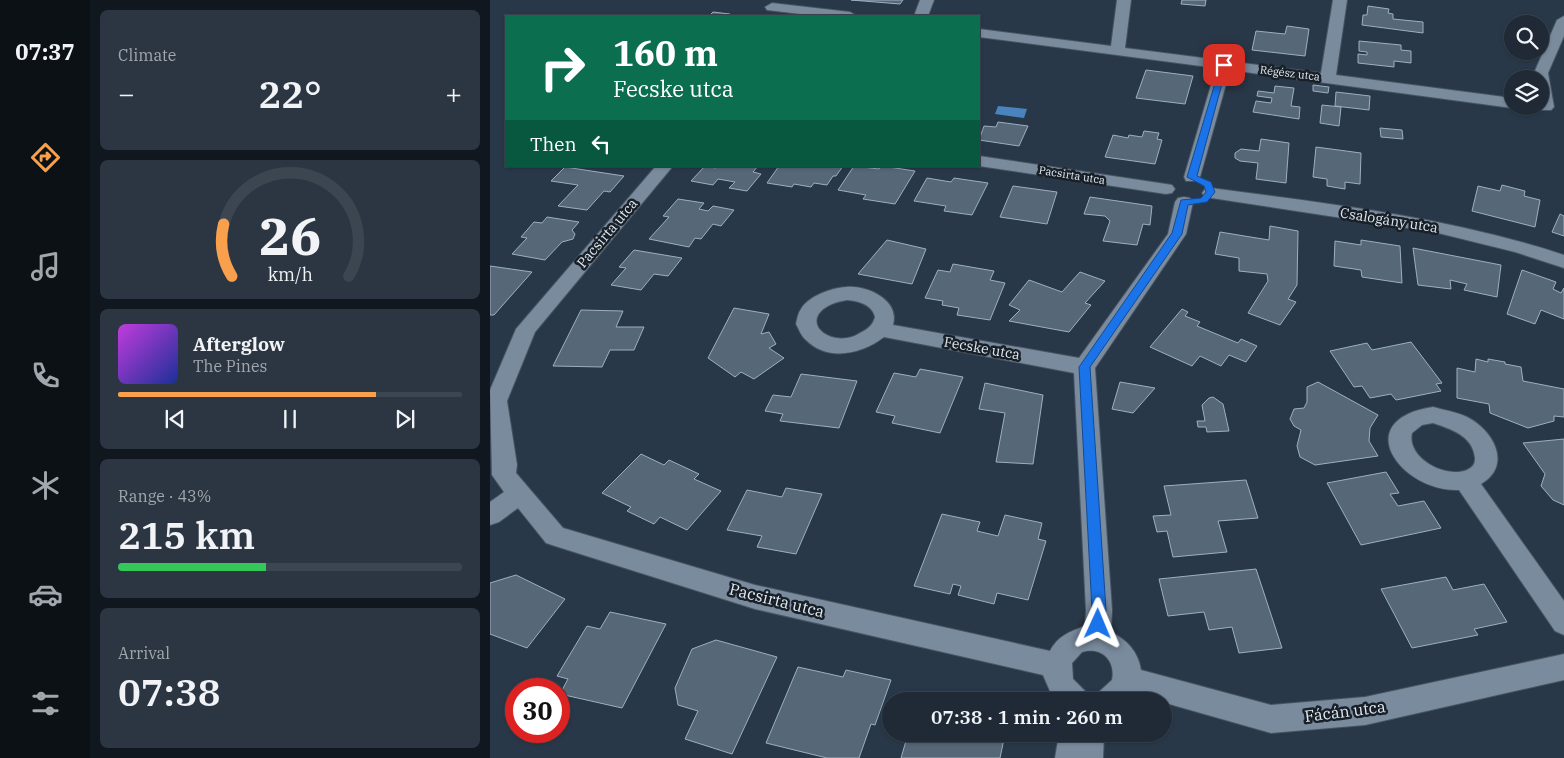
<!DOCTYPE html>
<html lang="en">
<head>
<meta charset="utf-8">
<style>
	:root { --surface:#1f2a36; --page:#2c3642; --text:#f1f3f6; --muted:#a1a7ad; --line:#3c4651; --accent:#f9a04c }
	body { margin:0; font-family:"IBM Plex Serif",serif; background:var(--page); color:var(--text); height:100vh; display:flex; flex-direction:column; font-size:19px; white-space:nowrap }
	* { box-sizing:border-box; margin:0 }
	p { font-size:16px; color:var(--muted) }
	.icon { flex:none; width:28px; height:28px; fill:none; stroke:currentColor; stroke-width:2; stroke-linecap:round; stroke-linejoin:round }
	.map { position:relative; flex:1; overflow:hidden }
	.side { display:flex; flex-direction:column; gap:10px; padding:10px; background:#11171e; width:400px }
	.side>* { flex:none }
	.guide { position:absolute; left:15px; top:15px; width:475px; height:152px; border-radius:0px; box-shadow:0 1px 4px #0004,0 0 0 1px var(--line); background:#0b6e4f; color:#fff; overflow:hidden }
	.buttons { position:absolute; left:1014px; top:15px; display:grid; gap:10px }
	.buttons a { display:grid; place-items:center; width:45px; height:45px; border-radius:50%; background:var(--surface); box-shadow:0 1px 4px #0004,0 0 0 1px var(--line); font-size:25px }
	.speed { position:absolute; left:15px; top:678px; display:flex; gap:10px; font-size:25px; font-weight:700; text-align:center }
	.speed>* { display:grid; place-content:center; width:65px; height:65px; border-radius:50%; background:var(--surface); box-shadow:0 1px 4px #0004,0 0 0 1px var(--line); line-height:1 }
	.speed .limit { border:8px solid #d22; background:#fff; color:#111 }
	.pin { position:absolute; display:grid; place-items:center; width:42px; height:42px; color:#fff; margin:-21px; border-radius:10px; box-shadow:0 2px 8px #0006 }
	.me { position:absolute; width:55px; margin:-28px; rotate:1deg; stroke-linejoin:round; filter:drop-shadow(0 0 4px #0008) }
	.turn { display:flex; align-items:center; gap:18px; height:105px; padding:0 25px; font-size:22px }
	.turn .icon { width:65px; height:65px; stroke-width:2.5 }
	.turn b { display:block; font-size:35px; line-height:42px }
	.then { display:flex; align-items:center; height:48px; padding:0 25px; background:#0003; gap:10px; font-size:19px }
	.big { font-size:38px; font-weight:600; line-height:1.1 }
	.side .tile { flex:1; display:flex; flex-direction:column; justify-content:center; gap:8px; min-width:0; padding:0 18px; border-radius:8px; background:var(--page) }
	.side .dial { align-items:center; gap:0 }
	.dial svg { height:130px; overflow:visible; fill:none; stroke:var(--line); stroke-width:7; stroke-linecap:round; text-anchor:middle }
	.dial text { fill:var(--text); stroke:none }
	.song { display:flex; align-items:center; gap:15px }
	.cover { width:60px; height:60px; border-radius:8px; background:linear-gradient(135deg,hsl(290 70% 55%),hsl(230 70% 35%)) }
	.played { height:5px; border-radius:2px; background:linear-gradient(90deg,var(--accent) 75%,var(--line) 75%) }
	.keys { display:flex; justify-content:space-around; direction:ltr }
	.heat { display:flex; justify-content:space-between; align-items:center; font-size:28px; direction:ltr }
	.charge { height:8px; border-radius:4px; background:linear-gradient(90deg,#34c759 43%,var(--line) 0) }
	.trip { position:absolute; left:392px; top:692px; width:290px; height:50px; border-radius:25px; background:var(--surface); box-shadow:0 1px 4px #0004,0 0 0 1px var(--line); font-weight:600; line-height:50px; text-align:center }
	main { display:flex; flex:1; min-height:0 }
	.tabs { display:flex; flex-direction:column; width:90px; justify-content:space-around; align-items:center; background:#0c1116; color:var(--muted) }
	.tabs .icon { width:35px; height:35px }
	.tabs .active { color:var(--accent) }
	.tabs b { font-size:22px; color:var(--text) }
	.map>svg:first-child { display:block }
</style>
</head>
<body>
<main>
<nav class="tabs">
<b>07:37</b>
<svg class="icon active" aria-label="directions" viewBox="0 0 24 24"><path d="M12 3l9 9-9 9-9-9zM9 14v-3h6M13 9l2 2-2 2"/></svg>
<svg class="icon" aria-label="music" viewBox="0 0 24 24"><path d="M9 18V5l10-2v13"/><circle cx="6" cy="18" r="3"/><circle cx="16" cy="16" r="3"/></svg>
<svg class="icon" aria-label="phone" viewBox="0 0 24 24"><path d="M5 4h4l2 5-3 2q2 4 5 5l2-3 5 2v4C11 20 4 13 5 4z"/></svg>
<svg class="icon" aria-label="climate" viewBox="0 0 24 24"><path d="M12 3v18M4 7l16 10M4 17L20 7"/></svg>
<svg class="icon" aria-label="car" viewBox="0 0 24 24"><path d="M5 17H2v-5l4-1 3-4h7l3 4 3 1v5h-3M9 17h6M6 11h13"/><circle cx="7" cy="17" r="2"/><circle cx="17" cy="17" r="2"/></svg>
<svg class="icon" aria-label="filters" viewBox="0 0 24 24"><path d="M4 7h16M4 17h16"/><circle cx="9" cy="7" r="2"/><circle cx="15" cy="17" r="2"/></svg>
</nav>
<section class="side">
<div class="tile"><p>Climate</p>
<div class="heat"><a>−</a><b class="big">22°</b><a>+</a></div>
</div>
<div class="tile dial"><svg viewBox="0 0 100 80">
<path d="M14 69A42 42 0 1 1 86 69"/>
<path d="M14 69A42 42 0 0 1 9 37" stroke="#f9a04c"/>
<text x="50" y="56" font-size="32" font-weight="700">26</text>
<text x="50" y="72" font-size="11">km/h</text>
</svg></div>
<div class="tile">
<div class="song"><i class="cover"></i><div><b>Afterglow</b><p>The Pines</p></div></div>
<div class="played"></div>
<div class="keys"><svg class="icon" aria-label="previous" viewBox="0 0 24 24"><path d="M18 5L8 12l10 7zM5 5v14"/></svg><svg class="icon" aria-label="pause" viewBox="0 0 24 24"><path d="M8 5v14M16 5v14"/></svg><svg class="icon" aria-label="next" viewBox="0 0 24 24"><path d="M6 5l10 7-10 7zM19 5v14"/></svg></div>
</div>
<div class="tile"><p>Range · 43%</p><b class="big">215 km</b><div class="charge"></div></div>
<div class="tile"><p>Arrival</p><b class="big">07:38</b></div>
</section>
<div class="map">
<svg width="1074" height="758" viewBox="0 0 1074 758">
	<rect width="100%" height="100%" fill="#293848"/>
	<path fill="#4984bf" d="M508,106L537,109L534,118L505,114Z"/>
	<path fill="#566778" stroke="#9dafc3" d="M361,0H413L410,4Z
		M692,0H716L715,6L691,4Z
		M878,6L899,9L898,13L903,14V19L933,22V33L872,25L873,15H877Z
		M223,12L240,14L239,16H242H219Z
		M797,26L819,29L815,56L762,50L766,31L795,34Z
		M869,41L911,45V50L921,51V63L904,61V67L868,63V54L877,55V52L869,51Z
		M656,70L703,76L695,104L646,98Z
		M823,85L839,87L838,93L823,91Z
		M785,86L804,88L801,106L810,107L809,119L763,112L766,101L781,103L782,98L767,96L768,91L784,93Z
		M846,92L880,96L879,110L845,106Z
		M832,105L851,107L849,126L830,123Z
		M508,122L538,126L529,146L489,140L494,126L506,127Z
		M890,128L912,130L913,139L891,137Z
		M654,131L669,133L667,139L672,140L665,164L615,157L623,135L638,138L639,135L652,137Z
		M771,139L799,143L796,183L766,179L768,163L750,161L745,158V153L751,149L769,151Z
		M826,147L871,153L870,184L855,182V189L837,186V179L823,177Z
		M215,166L226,168L228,166H268L263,172L271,174L257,191L239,188L245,182L228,179L223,185L201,181Z
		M289,166H353L346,176H343L337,185L324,183L321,187L304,184L302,187L277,183Z
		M364,166L389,169L392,166L425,171L405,204L373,199L376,195L348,190Z
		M75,167L134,176L120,192L114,191L97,210L68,206L88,185L61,181Z
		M437,178L461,182L464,178L498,183L482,215L454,211L456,206L424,201Z
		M1012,185L1035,191L1034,196L1050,200L1045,227L982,211L988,186L1010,191Z
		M523,186L567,192L557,224L510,217Z
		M600,197L662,206L660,225L653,224L647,245L613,241L620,221L615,216L594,214Z
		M188,199L214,203L209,209L218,211L223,206L244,210L231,226L223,224L211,239L205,238L199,247L159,239L179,217L173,216Z
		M1070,214L1074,216V236L1062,232Z
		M57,217L89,222L82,230L85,234L83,239L72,242L55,260L22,254L37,238L31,237L44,222L52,223Z
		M780,226L808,231L807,285L798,299L806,302L790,325L758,313L778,281L777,274L749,271V258L725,254L730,232L779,240Z
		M397,240L436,249L422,284L368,274Z
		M871,240L910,246L912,283L872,277L871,270L844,266L845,241L871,245Z
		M923,248L1011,265L1007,297L974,290L977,284L960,280L961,289L928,285Z
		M144,250L192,258L178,276L164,274L151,290L121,285L136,268L129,267Z
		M463,264L504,271L500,280L515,283L500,320L467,315L469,308L452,305L453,301L435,298L448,270L460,272Z
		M0,266L42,272L4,315H0Z
		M1032,270L1066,282L1063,289L1071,293L1074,288V319L1051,310L1045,324L1017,314Z
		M590,272L615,281L595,303L601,305L579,332L519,321L530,310L519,305L539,280L572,292Z
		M244,308L279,314L271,334L279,332L286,344L279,348L294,358L264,379L251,372L245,377L218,358Z
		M692,309L698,312L695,316L710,322L707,326L748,343L751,339L767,346L756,362L739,355L731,366L710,356L702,366L660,347Z
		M91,310L133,311L126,327H154L144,350H120L112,367L63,366Z
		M921,342L952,383L946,384L951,391L906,400L901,394L880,398L872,386L864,387L840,351L877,343L882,350Z
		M986,359L998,362V359L1015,362V364L1031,367L1033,381L1074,389V417L1064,416V421L1038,428L1000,413L999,404L967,398V368L985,372Z
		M430,369L473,377L450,433L402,423L405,416L386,412L404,373L426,377Z
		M311,374L367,381L349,428L290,421L293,414L275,411L283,395L301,397Z
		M630,382L665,388L643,413L622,409Z
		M828,382L888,415L880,428L879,441L888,456L825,465L810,457L807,446L811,430L804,426L800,419L804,409L814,408L817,402V387Z
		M495,383L553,395L543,464L506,462L515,413L489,409Z
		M723,397L733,404L739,431L717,432L716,427H708L707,421H715L712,405L719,398Z
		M1074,439V505L1063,500L1051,486L1055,474L1033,443Z
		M151,454L174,465L179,460L209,474L204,479L231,491L197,530L170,517L164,524L137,511L141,507L112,493Z
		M896,472L909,493L900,494L908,506L934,501L951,528L871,545L837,483Z
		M756,480L768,518L728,521L737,552L683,557L677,531L667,532L663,516L681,515L674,486Z
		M296,488L332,494L306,554L267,547L272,536L237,530L257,490L292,497Z
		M452,514L490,522L487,531L508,536L515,515L552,523L548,539L556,541L538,600L507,593L504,604L468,595L471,586L463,584L460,594L424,586Z
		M766,569L792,648L749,653L742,627L719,630L714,612L678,616L669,579Z
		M26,575L75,599L37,648L0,634V583Z
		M956,577L963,590L994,584L1017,622L984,629L988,635L922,648L891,589Z
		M120,612L176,624L132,708L70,694L78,679L67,676L97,626L110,629Z
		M226,640L287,657L242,754L195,739L208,711L188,705L185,688L202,649Z
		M308,667L353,677L356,670L401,680L385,725L381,724L369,758H337L276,743Z
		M418,734H515L510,758H411Z"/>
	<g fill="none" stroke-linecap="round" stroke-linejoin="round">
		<g stroke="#475461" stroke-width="2">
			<path id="minor" d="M430,0H444L438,16H424Z
				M627,0H641L635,48L831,73L843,0H857L846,75L1022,98V106H1027L1022,108L740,70L710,177L708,181H696L694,177L726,68L489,37V29L621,46Z
				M282,3L360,12L367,16H327L277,10L275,7Z
				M1074,16V36L1058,73L1064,107L1061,110H1051L1048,107L1050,106V79H1044V73L1067,20Z
				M489,156L676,184L682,185L685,189L682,193L676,194L489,166Z
				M166,166H183L45,332L17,401L27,465L26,473L73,528L265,585L560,651C568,636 579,632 595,626L596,610L584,373L394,337C372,354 338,362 316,340C311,336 309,329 306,324C307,319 308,313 311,309C319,296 341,288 356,287C377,285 410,300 403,325L589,358L678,234L685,202L688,198L694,197L700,198L703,202L696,234L605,368L622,610L621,632C637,640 648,651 651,670L781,705L875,697L1074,654V680L875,725L781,733L644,694L641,701H606L610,691L622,680C626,661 612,646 592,652L582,663L583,679L595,691L599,701H566L563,698L553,675L265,609L65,546L56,543L28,508L9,522L0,525V502L14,492L2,475L0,390L26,329ZM357,300C368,301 382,304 385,317C383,325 378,329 370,333C343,350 308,323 338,306C343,303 351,301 357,300Z
				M721,188C840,204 959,217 1074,255V268L1025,252L944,232L715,197L712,193L715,189Z
				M943,407C954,410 967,412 977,417C1003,430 1023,465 991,484L1074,601V635L1065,631L969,490C911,492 858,420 943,407ZM943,423C961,429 983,436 985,458C985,464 983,467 977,470C956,479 916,458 922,433L932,425Z
				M569,734H614L613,758H565Z"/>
		</g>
		<use href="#minor" fill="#7a8b9e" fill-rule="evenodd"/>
	</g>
	<path fill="#1a73e8" stroke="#114b97" d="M731,63L737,65L707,176L721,182L725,192L717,202L698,205L692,234L600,367L616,610L613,629L608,631L603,629L601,624L602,610L589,367L682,233L691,200L711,198L716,192L714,186L697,177Z"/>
	<g text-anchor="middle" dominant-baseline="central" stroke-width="5" stroke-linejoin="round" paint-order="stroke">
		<g font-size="11" fill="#dfe9f3" stroke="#181f26">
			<text transform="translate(800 73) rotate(7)">Régész utca</text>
			<text transform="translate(582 175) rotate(9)">Pacsirta utca</text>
		</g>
		<g font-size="14" fill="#dfe9f3" stroke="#181f26">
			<text transform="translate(899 220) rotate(9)">Csalogány utca</text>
			<text transform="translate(117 233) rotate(-50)">Pacsirta utca</text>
			<text transform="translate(492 348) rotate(10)">Fecske utca</text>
		</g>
		<g font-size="16" fill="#dfe9f3" stroke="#181f26">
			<text transform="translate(287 600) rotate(14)">Pacsirta utca</text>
			<text transform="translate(855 711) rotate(-7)">Fácán utca</text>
		</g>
	</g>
</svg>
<div class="buttons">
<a><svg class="icon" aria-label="search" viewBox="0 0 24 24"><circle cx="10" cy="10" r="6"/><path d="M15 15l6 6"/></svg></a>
<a><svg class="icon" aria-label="layers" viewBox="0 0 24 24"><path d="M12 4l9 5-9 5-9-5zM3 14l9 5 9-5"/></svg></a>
</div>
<div class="speed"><div class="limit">30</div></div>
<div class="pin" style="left:734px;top:65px;background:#d93025"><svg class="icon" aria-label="arrive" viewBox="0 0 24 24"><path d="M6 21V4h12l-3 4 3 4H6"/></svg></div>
<svg class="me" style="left:608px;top:624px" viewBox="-20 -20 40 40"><path d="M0-17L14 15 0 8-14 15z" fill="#1a73e8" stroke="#fff" stroke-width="4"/></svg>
<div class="trip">07:38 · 1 min · 260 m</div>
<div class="guide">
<div class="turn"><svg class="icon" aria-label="right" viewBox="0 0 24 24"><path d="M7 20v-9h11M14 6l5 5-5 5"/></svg><div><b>160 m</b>Fecske utca</div></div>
<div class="then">Then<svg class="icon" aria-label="left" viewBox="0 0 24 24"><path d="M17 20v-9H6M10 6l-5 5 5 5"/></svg></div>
</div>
</div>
</main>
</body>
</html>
